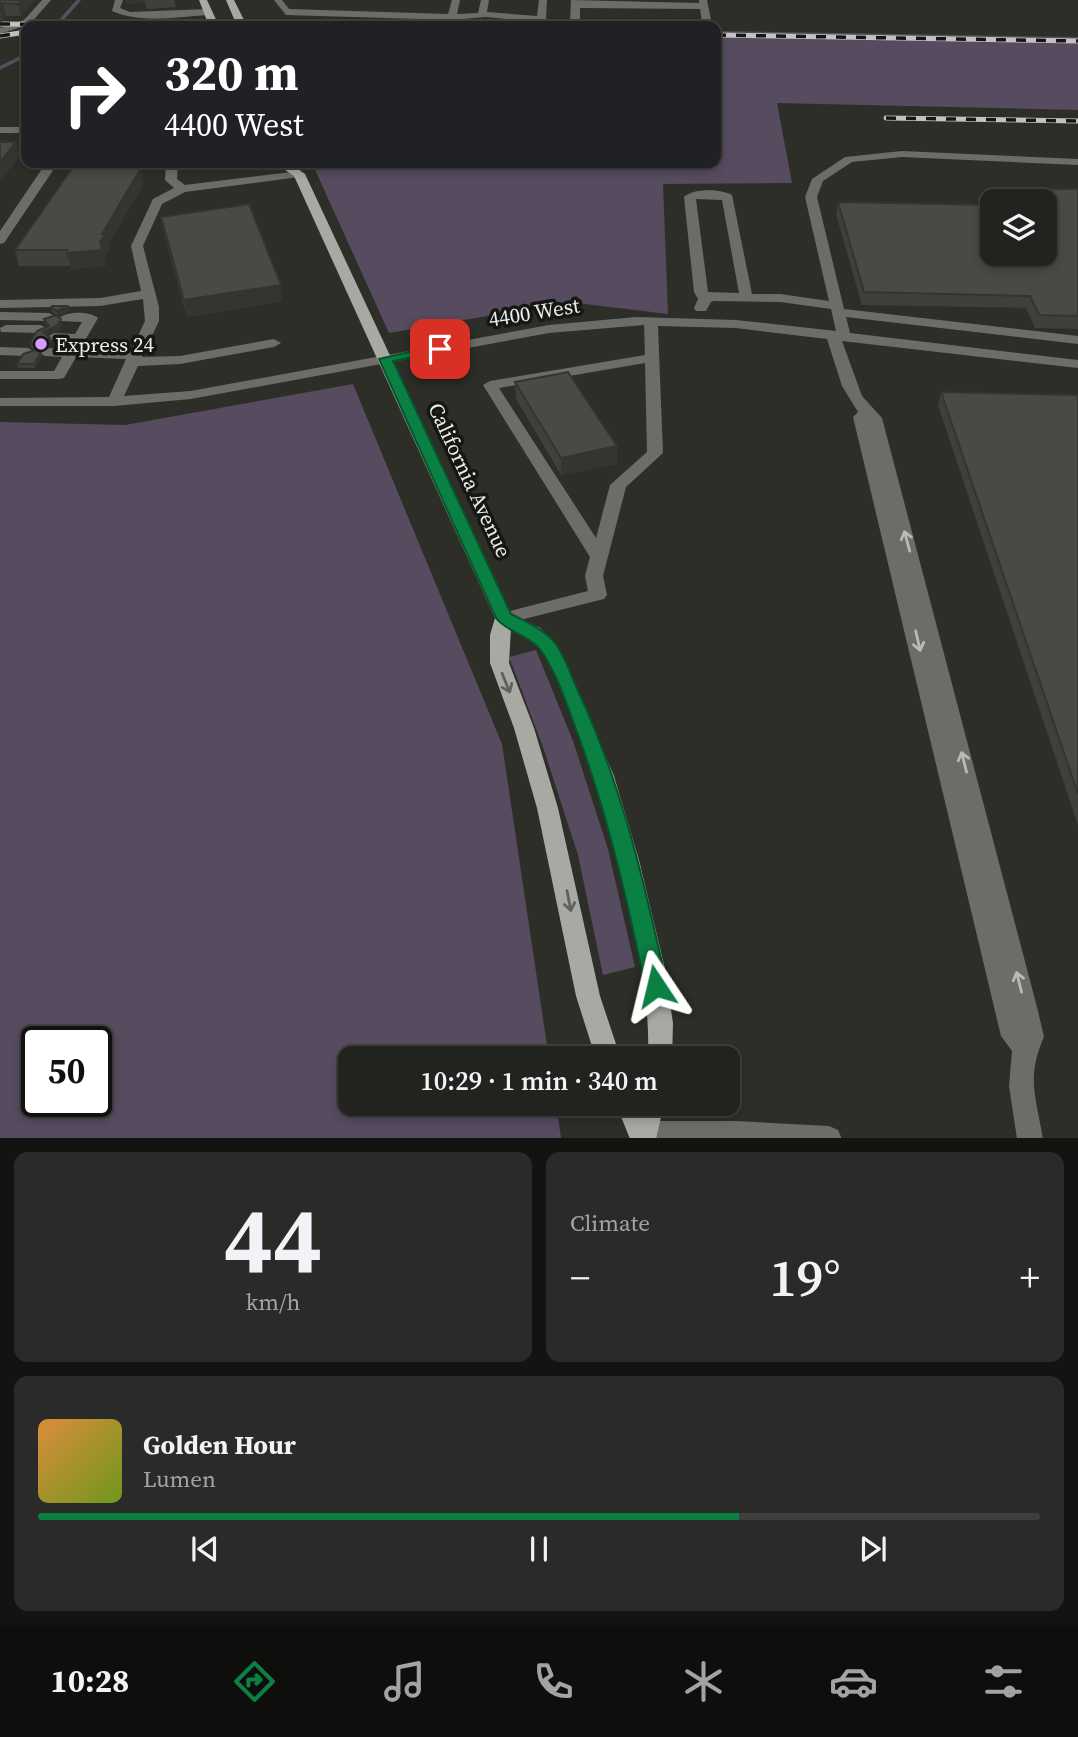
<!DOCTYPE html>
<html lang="en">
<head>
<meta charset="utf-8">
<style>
	:root { --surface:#22221f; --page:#2a2a28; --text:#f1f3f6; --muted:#a2a4a4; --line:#3f3f3d; --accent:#0b8043 }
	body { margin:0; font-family:"Source Serif 4",serif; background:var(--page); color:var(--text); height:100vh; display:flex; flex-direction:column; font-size:26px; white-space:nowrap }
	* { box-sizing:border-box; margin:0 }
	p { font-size:23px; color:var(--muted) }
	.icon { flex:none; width:38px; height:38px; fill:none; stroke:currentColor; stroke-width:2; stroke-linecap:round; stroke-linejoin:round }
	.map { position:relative; height:1138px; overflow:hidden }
	.side { display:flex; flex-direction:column; gap:14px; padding:14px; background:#131311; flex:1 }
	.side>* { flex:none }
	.banner { position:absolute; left:21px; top:21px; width:700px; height:147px; border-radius:14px; box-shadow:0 4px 10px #0003,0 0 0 2px var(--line); background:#202124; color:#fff; overflow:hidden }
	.fabs { position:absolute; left:980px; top:189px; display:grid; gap:14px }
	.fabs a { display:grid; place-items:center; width:77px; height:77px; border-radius:14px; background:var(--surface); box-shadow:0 4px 10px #0003,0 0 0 2px var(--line); font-size:35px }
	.speed { position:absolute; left:21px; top:1026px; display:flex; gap:14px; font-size:35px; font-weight:700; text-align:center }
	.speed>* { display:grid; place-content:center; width:91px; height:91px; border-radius:50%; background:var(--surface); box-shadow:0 4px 10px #0003,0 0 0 2px var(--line); line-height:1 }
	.speed .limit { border:4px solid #111; border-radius:10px; background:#fff; color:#111 }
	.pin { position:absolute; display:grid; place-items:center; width:60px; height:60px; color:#fff; margin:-30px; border-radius:14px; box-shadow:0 4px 10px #0006 }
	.me { position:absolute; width:77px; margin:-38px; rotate:350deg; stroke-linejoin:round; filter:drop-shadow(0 0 5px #0008) }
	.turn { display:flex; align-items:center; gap:24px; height:147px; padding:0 28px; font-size:32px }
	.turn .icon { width:91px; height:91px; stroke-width:2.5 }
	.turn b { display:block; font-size:49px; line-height:60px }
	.big { font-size:52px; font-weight:600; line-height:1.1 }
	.side .card { flex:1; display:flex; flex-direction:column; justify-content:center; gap:10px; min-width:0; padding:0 24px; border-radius:14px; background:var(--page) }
	.side .dial { align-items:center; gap:0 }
	.dial b { font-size:91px; line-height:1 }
	.song { display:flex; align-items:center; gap:21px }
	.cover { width:84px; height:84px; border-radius:10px; background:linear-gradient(135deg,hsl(30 70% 55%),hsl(80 70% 35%)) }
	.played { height:7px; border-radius:4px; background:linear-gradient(90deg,var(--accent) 70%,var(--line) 70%) }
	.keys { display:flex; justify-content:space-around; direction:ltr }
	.heat { display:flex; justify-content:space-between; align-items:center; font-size:38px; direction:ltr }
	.side .tiles { flex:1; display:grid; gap:14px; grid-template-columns:1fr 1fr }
	.card:last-child { grid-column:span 2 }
	.trip { position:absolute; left:338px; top:1046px; width:402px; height:70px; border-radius:14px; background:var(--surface); box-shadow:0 4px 10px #0003,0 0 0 2px var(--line); font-weight:600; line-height:70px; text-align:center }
	.dock { display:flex; height:112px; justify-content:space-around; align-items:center; background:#0e0e0c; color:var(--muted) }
	.dock .icon { width:49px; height:49px }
	.dock .on { color:var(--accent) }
	.dock b { font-size:32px; color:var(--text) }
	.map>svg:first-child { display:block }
</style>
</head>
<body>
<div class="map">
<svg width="1078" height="1139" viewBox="0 0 1078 1139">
	<rect width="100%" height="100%" fill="#2e2e29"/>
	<path fill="#564b5f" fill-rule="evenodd" d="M246,19L527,26H250Z
		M716,31L1078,37V110L777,103L792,183L663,184L668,314L568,302L389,333L312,163H716Z
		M353,384L502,744L549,1059H350V1104H556L561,1138H0V422L125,425ZM96,1041V1101H37V1041Z
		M536,650L573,741L608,849L635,967L603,975L578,855L543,747L509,657Z"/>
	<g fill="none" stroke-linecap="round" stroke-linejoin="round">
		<path stroke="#584f5c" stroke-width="3.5" d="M62,19L79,0
			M0,68L26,55"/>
		<path fill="#6c6c69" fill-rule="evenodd" d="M42,0H51L30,24L0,34V28L24,20Z
			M115,0H123L120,8L130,12L208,9L213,12L208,15C176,17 142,24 112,11Z
			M274,0H282L289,9L448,14L452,0H460L457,14L478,13L481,0H489L487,12L537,16L539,0H547L546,19L541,22L485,17L452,20L286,15Z
			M571,0L699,3V0H707L712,25L575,26L570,23ZM580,8L700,9L702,22L580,20Z
			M0,127H26V133H0Z
			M902,151L1078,159V165L902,157L852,162L823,181L817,197L844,309L1078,336V344L846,317L850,333L1078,360V368L842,341L862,396L882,418L1038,1011L1044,1037C1026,1077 1036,1097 1043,1139H1017L1009,1086L1012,1051L1001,1036L853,417L858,412L842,386L827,339L736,328L658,326L663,453L626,487L603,576L607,595L604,599L504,624L495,618L498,614L588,591L585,576L590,557L483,385L490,381L645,355L644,325L549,333L191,399L114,406H0V398L109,397L126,359L76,357L64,378L59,379H0V371H54L62,357L45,356L38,352L45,348L66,349L70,342L54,341L47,337L54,333L75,334L82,322L61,321L59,318C68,311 89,311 98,318L80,349L131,351L145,321L143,299L100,306L0,308V300L100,298L141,291L131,246L153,199L174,188L165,180L166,163H178L177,179L185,185L299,171L305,174L299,177L185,192L162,204L143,246L159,307V321L142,357L180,356L274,339L281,343L274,347L180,364L138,366L124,396L191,391L549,325L636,317L736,320L836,331L831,309L780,302L714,301L711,302L706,311H696L694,308L698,299L694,292L684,197C694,188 721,189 732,195L752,294H780L829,301L805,197L812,179L845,157ZM696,199L722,200L739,293L708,292ZM645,363L647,452L610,485L596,538L499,388Z
			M46,163H58L4,243L0,244V231Z
			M0,312L49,313L56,317L49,321L0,320Z
			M6,325H41L48,329L41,333L1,332L0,328Z
			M0,347L28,348L35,352L28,356L0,355Z
			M642,1121H735L829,1126L838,1130L842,1139H631L629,1134L633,1125Z"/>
		<path fill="#a9a9a3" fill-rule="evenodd" d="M199,0H207L219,26H209Z
			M226,0H234L247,26H237Z
			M275,163H289L305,174L511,614L540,628L558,647L614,776L639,860L665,969L673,1023L672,1059H648C650,1006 640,957 628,906C609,821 585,732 544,654L533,641L511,628L509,663L534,728L558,808L600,996L621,1059H596L576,996L537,808L514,728L490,663V635L495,618L294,176Z
			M616,1104H664L656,1139H630Z"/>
		<g stroke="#c2c2bf" stroke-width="5">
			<path id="rail" d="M0,24L192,26
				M716,35L1078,41
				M0,36L26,32
				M886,118L1078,121"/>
		</g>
		<use href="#rail" stroke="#161614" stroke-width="3.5" stroke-dasharray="10" stroke-linecap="butt"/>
	</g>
	<path fill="#40403a" d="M0,0H36L21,16H6L0,23Z
		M126,0H174L176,7L147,9L145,2L127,4Z
		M144,183L108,245L109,249L104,258L106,266L71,269V266H19L15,250Z
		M1044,189H1078V329L1035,328L1026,308L862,305L836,214L838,202L1045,254V201H1041Z
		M161,217L283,301L187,317L164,233Z
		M51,308L70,311L58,316L52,312Z
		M44,319H61L62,324L58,331L47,335L51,342L37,350L31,347L30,342L48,326L45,324Z
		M41,353L42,357L35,368H18L17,364Z
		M515,382L617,446V464L561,475L516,399Z
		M941,392L1078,395V825L938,405Z"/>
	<path fill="#343430" d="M22,0H36L21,16L18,4Z
		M126,0H144L145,2L127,4Z
		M3,3L6,16L1,23L0,7Z
		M16,142L20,156L0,182V162Z
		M141,168L144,183L108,245L109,249L104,258L100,242L102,234Z
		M102,250L106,266L71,269L67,253Z
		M281,285L283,301L187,317L184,300Z
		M69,306L70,311L58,316L57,311Z
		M61,319L62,324L58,331L45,336L43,332Z
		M50,338L51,342L37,350L35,346Z
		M41,353L42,357L35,368L34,364Z
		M617,446V464L561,475V458Z"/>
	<path fill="#4a4a44" stroke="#343430" stroke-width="2" d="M0,0H22L18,4L3,3L0,7Z
		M0,142H16L0,162Z
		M73,167L141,168L102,234H106L100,242L102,250L67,253V250H15Z
		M1044,189H1078V316L1039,315L1030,296L864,292L838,202L992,205V254H1045V206H1053Z
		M249,204L281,285L184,300L161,217Z
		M52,306H69L57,311L51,308Z
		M56,315L61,319L57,326L43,332L50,338L35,346L30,342L37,331L49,326L44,319Z
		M35,350L41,353L34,364H17L23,354Z
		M568,372L617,446L561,458L515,382Z
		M941,392L1078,395V794Z"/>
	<defs><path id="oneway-shaft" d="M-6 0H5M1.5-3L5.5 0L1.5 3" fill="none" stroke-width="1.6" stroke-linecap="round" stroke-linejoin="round" transform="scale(1.75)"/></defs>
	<g stroke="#b9b9b6">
		<use href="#oneway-shaft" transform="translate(907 541) rotate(-105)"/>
		<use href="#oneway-shaft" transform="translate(918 641) rotate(77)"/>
		<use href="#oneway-shaft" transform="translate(964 762) rotate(-104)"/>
		<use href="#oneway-shaft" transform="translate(1019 982) rotate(-104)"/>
	</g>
	<g stroke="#60605c">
		<use href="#oneway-shaft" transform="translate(506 683) rotate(68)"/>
		<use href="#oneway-shaft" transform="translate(569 901) rotate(79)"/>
	</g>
	<path fill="#0b8043" stroke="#07532c" stroke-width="2" d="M440,345L445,346V351L393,361L511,614C527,622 543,629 555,643C565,656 571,676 578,691C622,785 645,885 667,986L664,993L656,996L648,993L645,986C628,902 609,821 580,740C569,711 559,677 542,652C531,635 506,632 496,618L379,359Z"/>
	<circle fill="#d39cfd" stroke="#161614" stroke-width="2.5" cx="41" cy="344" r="7"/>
	<g text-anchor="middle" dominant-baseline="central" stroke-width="7" stroke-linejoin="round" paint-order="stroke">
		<g font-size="21" fill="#ecece9" stroke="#161614">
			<text transform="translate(534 312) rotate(-9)">4400 West</text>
			<text transform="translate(470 480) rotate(65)">California Avenue</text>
		</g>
		<g font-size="21" fill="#ecece9" stroke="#161614" text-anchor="start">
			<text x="55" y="344">Express 24</text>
		</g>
	</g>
</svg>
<div class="fabs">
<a><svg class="icon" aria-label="layers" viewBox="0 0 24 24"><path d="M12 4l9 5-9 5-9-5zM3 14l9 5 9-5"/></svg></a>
</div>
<div class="speed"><div class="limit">50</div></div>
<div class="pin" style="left:440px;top:349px;background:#d93025"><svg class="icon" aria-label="arrive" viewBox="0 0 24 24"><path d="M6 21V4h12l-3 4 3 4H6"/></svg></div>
<svg class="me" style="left:656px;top:986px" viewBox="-20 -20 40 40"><path d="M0-17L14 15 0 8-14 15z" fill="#0b8043" stroke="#fff" stroke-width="4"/></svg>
<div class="trip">10:29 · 1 min · 340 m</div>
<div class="banner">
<div class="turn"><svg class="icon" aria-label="right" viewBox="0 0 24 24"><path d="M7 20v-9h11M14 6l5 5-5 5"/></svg><div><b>320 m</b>4400 West</div></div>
</div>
</div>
<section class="side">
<div class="tiles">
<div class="card dial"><b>44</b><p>km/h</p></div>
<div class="card"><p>Climate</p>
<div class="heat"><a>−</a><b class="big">19°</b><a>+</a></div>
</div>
<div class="card">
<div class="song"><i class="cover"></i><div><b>Golden Hour</b><p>Lumen</p></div></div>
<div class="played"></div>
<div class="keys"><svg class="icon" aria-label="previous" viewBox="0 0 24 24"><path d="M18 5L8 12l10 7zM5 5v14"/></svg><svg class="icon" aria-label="pause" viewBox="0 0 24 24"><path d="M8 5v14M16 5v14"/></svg><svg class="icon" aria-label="next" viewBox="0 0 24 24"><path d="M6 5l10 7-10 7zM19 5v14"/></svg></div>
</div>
</div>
</section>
<nav class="dock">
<b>10:28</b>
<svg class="icon on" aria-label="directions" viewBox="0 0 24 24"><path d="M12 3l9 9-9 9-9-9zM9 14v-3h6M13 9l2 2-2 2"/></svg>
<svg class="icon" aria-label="music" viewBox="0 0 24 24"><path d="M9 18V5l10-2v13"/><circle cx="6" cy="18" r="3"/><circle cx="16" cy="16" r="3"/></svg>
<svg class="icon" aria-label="phone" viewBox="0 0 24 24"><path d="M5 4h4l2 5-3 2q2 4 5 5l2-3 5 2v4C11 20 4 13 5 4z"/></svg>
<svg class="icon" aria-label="climate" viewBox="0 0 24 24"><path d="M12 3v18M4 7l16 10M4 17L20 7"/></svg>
<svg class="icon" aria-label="car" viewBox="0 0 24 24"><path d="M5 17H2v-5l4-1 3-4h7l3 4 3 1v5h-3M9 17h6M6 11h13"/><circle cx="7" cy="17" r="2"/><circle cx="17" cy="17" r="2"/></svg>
<svg class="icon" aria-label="filters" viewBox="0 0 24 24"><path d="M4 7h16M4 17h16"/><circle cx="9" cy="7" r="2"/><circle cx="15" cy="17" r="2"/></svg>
</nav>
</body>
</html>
